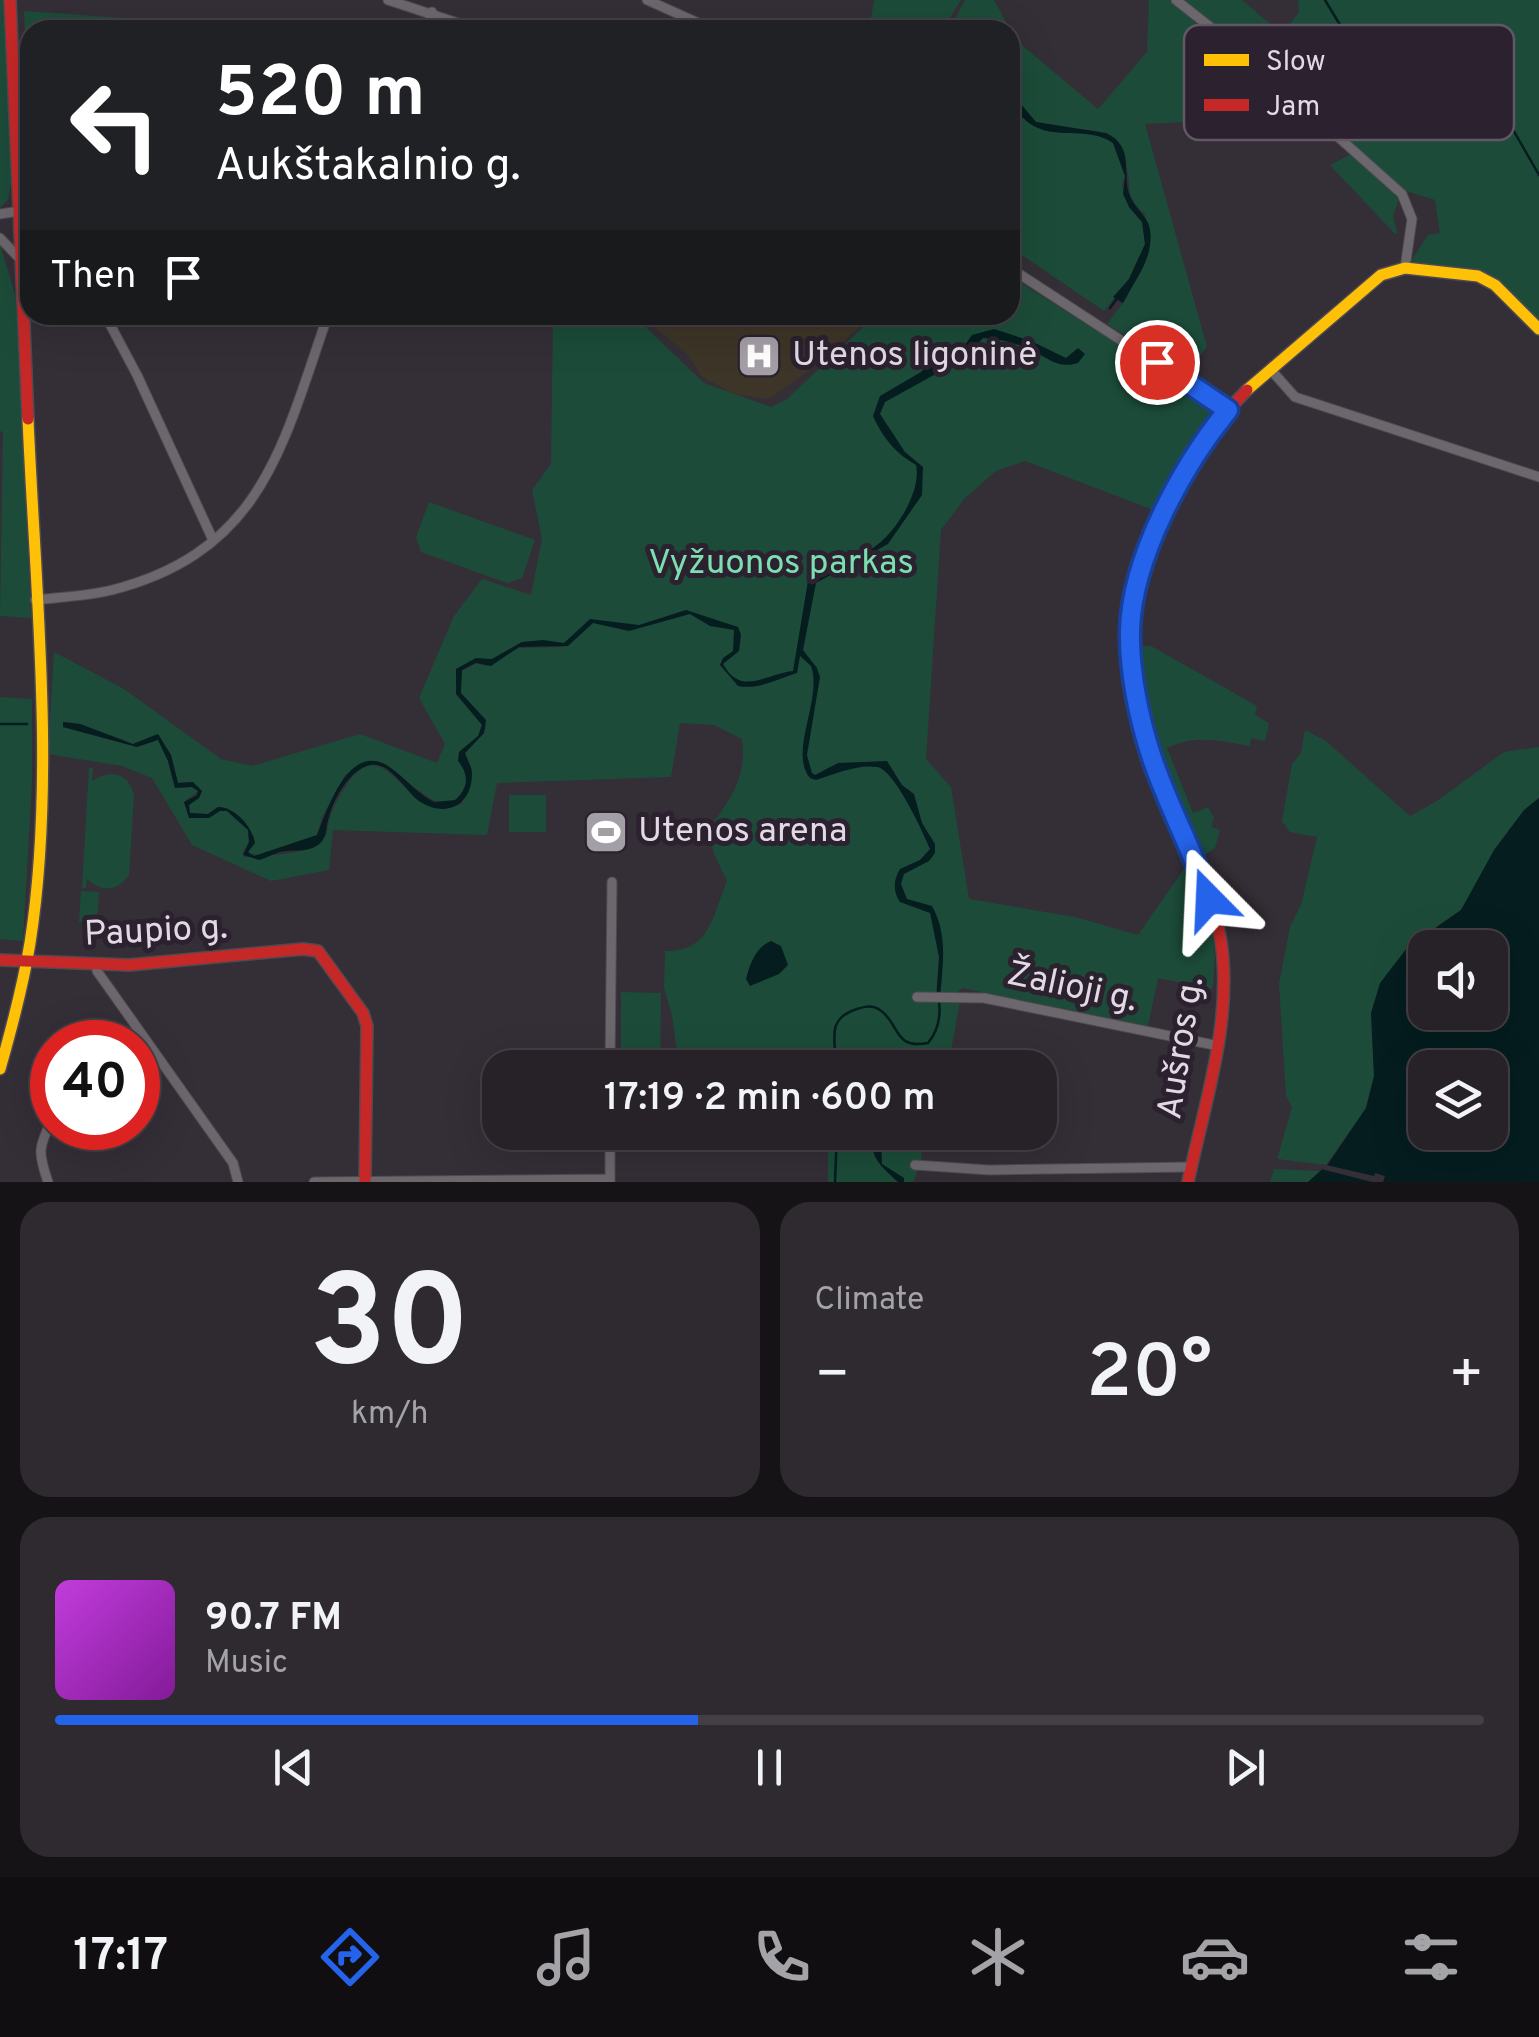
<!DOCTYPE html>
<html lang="en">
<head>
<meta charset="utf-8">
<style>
	:root { --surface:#272228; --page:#2f2a30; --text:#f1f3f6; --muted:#a4a4a8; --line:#433f45; --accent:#2563eb }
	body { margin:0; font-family:Overpass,sans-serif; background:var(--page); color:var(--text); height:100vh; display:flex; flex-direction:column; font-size:38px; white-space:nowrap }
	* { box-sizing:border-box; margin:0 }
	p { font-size:32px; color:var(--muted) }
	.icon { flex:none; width:55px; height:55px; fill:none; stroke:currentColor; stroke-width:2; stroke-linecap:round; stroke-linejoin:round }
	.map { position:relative; height:1182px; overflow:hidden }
	.side { display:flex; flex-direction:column; gap:20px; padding:20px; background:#151316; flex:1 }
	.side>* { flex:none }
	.hud { position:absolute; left:20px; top:20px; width:1000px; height:305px; border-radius:30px; box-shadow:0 10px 40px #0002,0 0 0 2px var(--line); background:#202124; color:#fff; overflow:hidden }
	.fabs { position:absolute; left:1408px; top:930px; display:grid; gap:20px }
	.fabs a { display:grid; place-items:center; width:100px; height:100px; border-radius:20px; background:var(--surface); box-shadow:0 10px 40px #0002,0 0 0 2px var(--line); font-size:50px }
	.speed { position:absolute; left:30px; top:1020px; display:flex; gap:20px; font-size:50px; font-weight:700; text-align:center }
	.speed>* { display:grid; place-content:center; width:130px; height:130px; border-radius:50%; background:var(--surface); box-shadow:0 10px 40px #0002,0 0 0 2px var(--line); line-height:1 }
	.speed .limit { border:15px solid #d22; background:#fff; color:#111 }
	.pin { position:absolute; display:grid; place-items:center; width:85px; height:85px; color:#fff; margin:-42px; border:5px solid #fff; border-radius:50%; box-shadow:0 2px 10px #0007 }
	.me { position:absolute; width:110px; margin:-55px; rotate:339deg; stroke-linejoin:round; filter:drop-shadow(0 0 8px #0008) }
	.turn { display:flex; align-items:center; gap:35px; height:210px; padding:0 30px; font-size:45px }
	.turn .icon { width:130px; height:130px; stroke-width:2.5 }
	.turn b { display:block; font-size:70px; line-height:85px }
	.then { display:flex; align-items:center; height:95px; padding:0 30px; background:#0003; gap:20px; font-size:38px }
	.big { font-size:75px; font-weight:600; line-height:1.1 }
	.side .card { flex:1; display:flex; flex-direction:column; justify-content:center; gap:15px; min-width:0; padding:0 35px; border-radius:30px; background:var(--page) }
	.side .dial { align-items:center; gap:0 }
	.dial b { font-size:130px; line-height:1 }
	.song { display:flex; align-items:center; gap:30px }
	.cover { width:120px; height:120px; border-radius:15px; background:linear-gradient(135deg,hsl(290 70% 55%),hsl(290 70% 35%)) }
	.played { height:10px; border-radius:5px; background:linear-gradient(90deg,var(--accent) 45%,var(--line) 45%) }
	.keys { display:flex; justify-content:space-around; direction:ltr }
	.heat { display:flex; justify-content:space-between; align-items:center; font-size:55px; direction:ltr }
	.side .tiles { flex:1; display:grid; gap:20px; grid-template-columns:1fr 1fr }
	.card:last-child { grid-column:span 2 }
	.trip { position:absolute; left:482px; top:1050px; width:575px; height:100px; border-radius:30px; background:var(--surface); box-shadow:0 10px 40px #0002,0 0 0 2px var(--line); font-weight:600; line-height:100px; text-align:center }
	.tab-bar { display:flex; height:160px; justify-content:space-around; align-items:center; background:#100e10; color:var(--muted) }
	.tab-bar .icon { width:70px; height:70px }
	.tab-bar .on { color:var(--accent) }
	.tab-bar b { font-size:45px; color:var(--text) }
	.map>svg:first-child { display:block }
</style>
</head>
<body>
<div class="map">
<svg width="1539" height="1182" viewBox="0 0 1539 1182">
	<rect width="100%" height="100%" fill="#342e36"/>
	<path fill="#3d3527" d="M640,315H872L826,358L771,398H760L734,394L702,377L688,355Z"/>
	<path fill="#1c4c39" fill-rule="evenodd" d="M0,0H3L12,177L8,200L0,208Z
		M874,0H961L942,30H869Z
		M965,0H994L1016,40L1098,109L1147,52L1149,0H1169L1264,81L1242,109L1240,119L1145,124L1207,347L1185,373L1107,324L1126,299L1147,256L1145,214C1123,194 1133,193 1127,170C1125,160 1120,149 1116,139L1096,131L1048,127L1036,122L1010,91V30H949Z
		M1183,0H1242L1282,34L1299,12L1298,0H1539V321L1486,273L1411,261L1428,235L1440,233L1435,200L1400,189Z
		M24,11L181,22L182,30H30V146Z
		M1010,103C1046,153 1074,118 1113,143L1125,176L1122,185L1129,207L1142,222L1145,244L1129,279L1104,311L1010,247Z
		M1351,154L1399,199L1393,216L1397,232L1395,234L1330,165Z
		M0,244L16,298L31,618L0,616L3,432L0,431Z
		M1010,276L1207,401L1212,410L1156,511L1025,461L996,471L964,499L941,530L926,759L951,787L969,899L1075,917L1138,935L1188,863C1209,903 1220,944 1212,989L1158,978L1148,1026L962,988L951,999L960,1001L948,1067H679L672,1015L664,988L665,951C710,952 712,917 727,881L714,854L709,828C731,799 747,777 742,739L714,725L680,723L671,777L497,783L487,835L333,830L329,870L271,881L192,845L152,778L122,766L48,754L54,652L124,689L221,759L252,766L360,734L437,763L445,744L419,698L454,616L482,579L531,595L542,539L532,490L551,464L553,315H633L704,383L771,407L787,399L876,315H1010ZM570,638L563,647L519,648L486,666L476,663L460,672L461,693L486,726L484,733L465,753L472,771L462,804L441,809C432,804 420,800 412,793C391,776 371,745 348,783C337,800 328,814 327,835C320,839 312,848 305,850C291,854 259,857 244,857L243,852L249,842L248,830L227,811L220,810L209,818L189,817L184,802L198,791L192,787L175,788L168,761L158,739L137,747L63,727L64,722L80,724L133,744L158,734L171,755L178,783L188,782L202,791L199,798L189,804L190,813L208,814L218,807C236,808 245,825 255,838L248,849L250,854L260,855L317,835L322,817L345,775L376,761C387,769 399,776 410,784C431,800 453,819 467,781L459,752L478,736L482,724L456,694V669L475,659H492L522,642L564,643Z
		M429,502L535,540L522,578L507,583L421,552L416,537Z
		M1137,646H1151L1257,706L1255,715L1269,723L1265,741L1251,738L1250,746C1219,741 1196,734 1167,748L1193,813L1208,807L1214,818L1211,827L1220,830L1215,848L1198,859C1180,815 1122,689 1137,646Z
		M0,697L32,699V783L23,941L0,939Z
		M1305,730L1326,741L1410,816L1437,801L1504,752L1539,747V798L1524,810L1461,910L1437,926L1371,1013L1374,1076L1366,1108L1326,1165L1277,1159L1292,1107L1286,1096L1279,984L1290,927L1301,905L1317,837L1290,832L1282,821L1292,764L1301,753Z
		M89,768H93L92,781C110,769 129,773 134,795L129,875C118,891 102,893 87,879L86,888H82Z
		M509,795H546V832H509Z
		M81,891L99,892L97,923L79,922Z
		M621,992L661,993L660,1067L621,1066Z
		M828,1133H874V1156L898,1182H828Z
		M885,1133H919L922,1161L913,1182H904V1178L882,1164L881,1144Z
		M1274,1169L1321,1171L1308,1182H1270Z"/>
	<path fill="#051d1f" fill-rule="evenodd" d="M1010,91L1036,122L1106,133C1136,147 1121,174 1130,196C1139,216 1154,217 1150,245C1148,265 1132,285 1123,303L1113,297L1129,279L1145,244L1142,222L1129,207L1123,194L1125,176L1113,143C1086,124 1049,144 1023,118C1014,109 1010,104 1010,91Z
		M994,329L1031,341L1066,358L1078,348L1085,354L1078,363C1058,369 1049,359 1032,350C1019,344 996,338 983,338L963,359L885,402L880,414L905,452L923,467L922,495L888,544L816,583L803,650L817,668L820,677L807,755L812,773L815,775L838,763L887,761L902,785L914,794L922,823L935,844V853L929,861L904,874L901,884L907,899L932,906C949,936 942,968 940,1000H936L939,957L930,913L900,902C893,892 893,880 900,869L920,860L930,849C923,832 894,769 877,767C857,764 835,774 816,780L810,778C788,752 823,699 811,666L800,656L797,673C777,679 759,690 738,686L720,665L723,658L733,651L734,630L710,626L690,614L629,631L593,623L568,646L519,647L491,666L476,663L462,670L461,693L486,720L484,733L465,753C467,760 472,766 472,774C472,805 446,819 419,801C405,791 391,762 371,765C350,769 334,798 329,817C325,828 328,838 318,845C307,853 293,849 280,852C273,854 266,858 259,860L243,855L249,842L248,830L227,811H220L209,818H189L184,802L197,795L198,791L192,787L175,788L168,761L158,740L137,747L63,727V722L80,724L133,744L158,734L171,755L178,783L193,782L202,791L199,798L189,805L190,813L208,814L218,807C235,807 252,826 255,843L248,852L254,856L317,835C328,808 350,738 391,768C406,779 418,794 434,802L455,800C469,788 469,774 458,761L459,752L478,736L482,725L456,694V669L476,658L492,659L522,642L543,640L564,643L590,619L639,625L686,610L738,627L741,635L739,651L723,664C741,697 765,674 793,671L808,581C828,567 853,561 873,548C895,534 922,491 916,465C895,453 883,438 873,416L880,396L921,372L931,361L959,353L972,335Z
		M1539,798V1182H1308L1328,1164L1366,1108L1374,1076L1371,1013L1380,983L1407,948L1461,910L1494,850L1524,810ZM1425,948H1490V1012H1425ZM1425,1068H1490V1132H1425Z
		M771,941L781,946L788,965L779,974L750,986L746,979C750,963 756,947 771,941Z
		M874,1133H885L881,1144L882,1164L904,1178V1182H898C882,1167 868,1157 874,1133Z"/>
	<path fill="#342e36" d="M1322,1164L1374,1176L1375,1173L1385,1176L1383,1182H1372L1321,1169Z"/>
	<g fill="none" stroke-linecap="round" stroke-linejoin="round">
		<path stroke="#051d1f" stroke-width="2.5" d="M1325,0L1365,66L1413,92L1461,83L1470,110L1493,104L1500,107L1539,175
			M1110,308L1118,297
			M0,724H27
			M836,1068C836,1040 825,1019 857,1009C866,1006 873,1005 880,1010C900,1023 893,1050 928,1043C938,1031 941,1018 939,1002
			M835,1182L837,1132"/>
		<g stroke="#4f4a51" stroke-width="11">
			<path id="street" d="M388,0L479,30
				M647,0L714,30
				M1176,0L1252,60L1402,194L1412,219L1405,268
				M426,30L432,12
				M0,214L20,211
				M0,238L22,261
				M1010,268L1228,410
				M105,315L137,375L213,540
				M1271,370L1295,397L1338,411L1539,477
				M35,600C61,597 88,596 112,590C264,551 283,443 328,315
				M96,964L97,971L233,1163L238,1182
				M917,997L984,998L1214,1045
				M610,1068L612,882
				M915,1165L989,1170L1191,1167
				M48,1182C38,1153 38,1147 52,1120
				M314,1182L610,1179
				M610,1182V1132"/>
		</g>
		<g stroke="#4f4a51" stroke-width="14">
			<path id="slow" d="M1247,390L1381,275L1405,268L1478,276L1495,285L1539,329
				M0,1069C12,1027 23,986 30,943C56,779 35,586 28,419"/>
		</g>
		<g stroke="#4f4a51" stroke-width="14">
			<path id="jam" d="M10,0L28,419
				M0,960L129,965L303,949L318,951L363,1013L367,1026L365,1182
				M1188,1182C1204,1105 1233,1021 1221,942C1212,884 1181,834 1159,780C1141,734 1128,681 1130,632C1133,544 1187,451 1247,390"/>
		</g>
		<use href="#street" stroke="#6c676d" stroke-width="9"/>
		<use href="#slow" stroke="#ffc107" stroke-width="11"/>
		<use href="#jam" stroke="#c62828" stroke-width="11"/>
	</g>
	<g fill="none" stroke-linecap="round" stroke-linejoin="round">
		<g stroke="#184099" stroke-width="25">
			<path id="route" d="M1157,362L1228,410C1183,465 1132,557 1130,630C1129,671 1139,719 1152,758C1168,806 1193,851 1209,899"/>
		</g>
		<use href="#route" stroke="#2563eb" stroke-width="18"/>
	</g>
	<defs>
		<g id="hospital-square" transform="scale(2.25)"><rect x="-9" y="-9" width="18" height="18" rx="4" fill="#a49ea7" stroke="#2c212f"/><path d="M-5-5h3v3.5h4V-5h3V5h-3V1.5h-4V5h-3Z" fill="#fff"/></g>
		<g id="stadium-square" transform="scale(2.25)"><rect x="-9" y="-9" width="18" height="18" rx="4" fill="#a49ea7" stroke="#2c212f"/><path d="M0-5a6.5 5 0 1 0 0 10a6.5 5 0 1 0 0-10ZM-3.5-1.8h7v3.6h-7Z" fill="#fff"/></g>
	</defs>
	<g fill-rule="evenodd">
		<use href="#hospital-square" x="759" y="356"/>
		<use href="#stadium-square" x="606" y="832"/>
	</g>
	<g text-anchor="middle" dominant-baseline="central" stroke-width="10" stroke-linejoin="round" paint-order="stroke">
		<g font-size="35" fill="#e1dae4" stroke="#2c212f" text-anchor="start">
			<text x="792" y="356">Utenos ligoninė</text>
			<text x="638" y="832">Utenos arena</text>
		</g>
		<g font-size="35" fill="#7cdfb1" stroke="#2c212f">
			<text x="781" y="564">Vyžuonos parkas</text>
		</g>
		<g font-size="35" fill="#e1dae4" stroke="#2c212f">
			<text transform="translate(156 932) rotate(-3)">Paupio g.</text>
			<text transform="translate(1072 988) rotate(12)">Žalioji g.</text>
			<text transform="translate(1182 1048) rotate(-81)">Aušros g.</text>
		</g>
	</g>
	<rect x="1184" y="25" width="330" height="115" rx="15" fill="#2c212f" stroke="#625865" stroke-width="2.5"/>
	<rect x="1204" y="54" width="45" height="12" fill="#ffc107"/>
	<rect x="1204" y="99" width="45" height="12" fill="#c62828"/>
	<g font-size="28" fill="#e1dae4">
		<text x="1266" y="70">Slow</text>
		<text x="1266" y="115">Jam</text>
	</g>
</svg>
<div class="fabs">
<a><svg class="icon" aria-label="sound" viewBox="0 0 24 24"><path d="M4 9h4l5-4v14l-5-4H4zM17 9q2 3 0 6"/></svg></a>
<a><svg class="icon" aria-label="layers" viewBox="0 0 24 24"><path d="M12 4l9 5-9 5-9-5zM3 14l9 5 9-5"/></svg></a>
</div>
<div class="speed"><div class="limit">40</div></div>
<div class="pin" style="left:1157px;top:362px;background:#d93025"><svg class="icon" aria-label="arrive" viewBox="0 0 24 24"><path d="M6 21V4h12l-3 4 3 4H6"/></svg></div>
<svg class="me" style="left:1209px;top:899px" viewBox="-20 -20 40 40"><path d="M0-17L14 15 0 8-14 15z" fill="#2563eb" stroke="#fff" stroke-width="4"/></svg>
<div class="trip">17:19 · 2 min · 600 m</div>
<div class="hud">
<div class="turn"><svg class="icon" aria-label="left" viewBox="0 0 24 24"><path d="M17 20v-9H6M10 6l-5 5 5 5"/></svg><div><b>520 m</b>Aukštakalnio g.</div></div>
<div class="then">Then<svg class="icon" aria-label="arrive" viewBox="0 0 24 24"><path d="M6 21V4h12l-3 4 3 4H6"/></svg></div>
</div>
</div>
<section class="side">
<div class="tiles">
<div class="card dial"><b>30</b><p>km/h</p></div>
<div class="card"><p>Climate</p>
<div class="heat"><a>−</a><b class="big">20°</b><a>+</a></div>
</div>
<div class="card">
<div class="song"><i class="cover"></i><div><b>90.7 FM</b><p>Music</p></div></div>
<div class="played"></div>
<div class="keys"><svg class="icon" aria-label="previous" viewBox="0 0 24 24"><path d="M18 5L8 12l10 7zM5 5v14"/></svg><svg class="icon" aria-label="pause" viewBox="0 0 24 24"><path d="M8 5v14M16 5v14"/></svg><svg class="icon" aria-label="next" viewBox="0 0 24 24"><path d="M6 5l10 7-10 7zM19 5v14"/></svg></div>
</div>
</div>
</section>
<nav class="tab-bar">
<b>17:17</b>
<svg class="icon on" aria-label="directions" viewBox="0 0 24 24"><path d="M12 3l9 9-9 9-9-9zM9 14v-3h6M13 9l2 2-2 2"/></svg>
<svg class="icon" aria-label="music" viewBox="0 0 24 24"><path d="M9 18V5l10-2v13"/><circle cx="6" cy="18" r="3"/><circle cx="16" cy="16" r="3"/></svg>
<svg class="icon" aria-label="phone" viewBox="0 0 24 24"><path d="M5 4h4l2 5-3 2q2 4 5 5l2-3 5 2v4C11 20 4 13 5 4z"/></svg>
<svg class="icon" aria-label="climate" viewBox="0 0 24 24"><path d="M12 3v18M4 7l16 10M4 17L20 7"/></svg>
<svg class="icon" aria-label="car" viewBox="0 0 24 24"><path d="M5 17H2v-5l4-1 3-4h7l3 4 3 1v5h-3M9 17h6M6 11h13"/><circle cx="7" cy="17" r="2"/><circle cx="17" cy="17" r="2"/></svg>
<svg class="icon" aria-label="filters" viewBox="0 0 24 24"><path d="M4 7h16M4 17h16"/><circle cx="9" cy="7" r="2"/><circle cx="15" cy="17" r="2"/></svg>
</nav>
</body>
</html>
